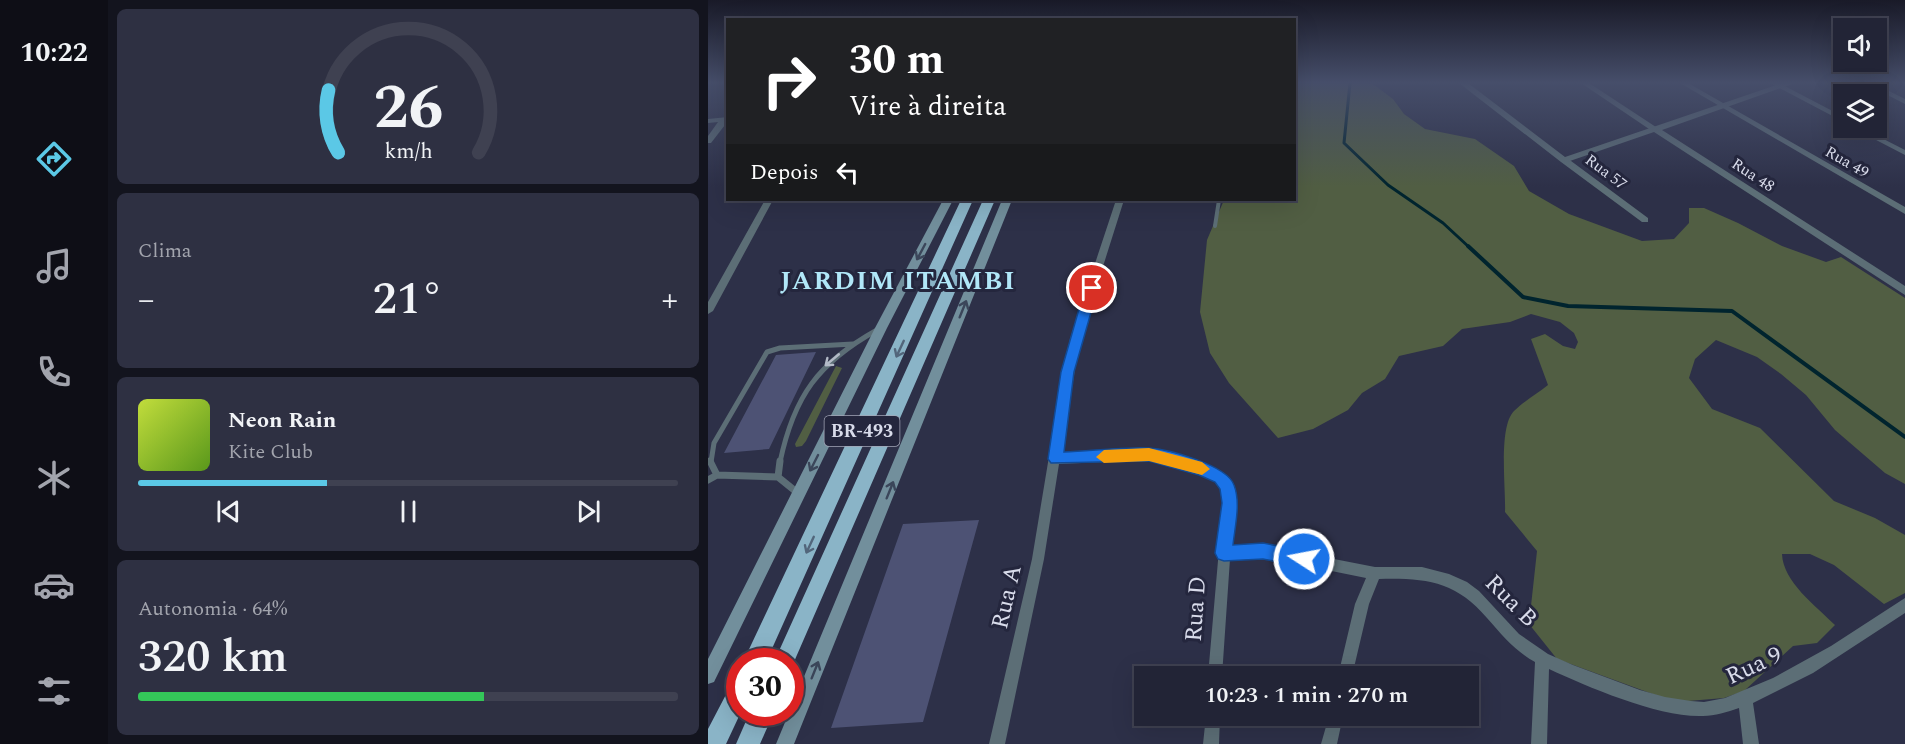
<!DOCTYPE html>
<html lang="pt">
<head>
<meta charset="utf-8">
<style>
	:root { --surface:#222436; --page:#2e3042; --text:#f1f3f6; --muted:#a2a4ad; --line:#3f4151; --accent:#5bc8e6 }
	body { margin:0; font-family:Spectral,serif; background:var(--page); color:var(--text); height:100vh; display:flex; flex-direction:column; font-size:22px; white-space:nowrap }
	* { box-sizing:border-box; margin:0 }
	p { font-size:20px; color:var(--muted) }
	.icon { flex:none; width:33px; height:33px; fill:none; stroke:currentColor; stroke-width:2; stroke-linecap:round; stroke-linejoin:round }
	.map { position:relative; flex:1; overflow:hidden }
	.drawer { display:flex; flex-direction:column; gap:9px; padding:9px; background:#13141e; width:600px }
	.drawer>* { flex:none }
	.banner { position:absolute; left:18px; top:18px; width:570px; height:183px; border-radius:0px; box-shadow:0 6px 24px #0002,0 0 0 2px var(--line); background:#202124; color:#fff; overflow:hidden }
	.buttons { position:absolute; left:1125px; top:18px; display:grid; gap:12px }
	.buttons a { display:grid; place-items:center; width:54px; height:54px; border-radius:0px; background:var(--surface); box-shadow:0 6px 24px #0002,0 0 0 2px var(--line); font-size:30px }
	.speed { position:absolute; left:18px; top:648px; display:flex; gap:12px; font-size:30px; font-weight:700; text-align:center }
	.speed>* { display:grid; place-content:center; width:78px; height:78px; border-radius:50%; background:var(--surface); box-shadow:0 6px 24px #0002,0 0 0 2px var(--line); line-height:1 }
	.speed .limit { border:9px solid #d22; background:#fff; color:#111 }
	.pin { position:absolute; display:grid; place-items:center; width:51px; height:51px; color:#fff; margin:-26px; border:3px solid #fff; border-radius:50%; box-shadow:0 2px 6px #0007 }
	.me { position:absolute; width:66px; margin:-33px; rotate:281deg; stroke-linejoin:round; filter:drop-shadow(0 0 4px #0008) }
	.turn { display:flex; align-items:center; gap:21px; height:126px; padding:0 24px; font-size:27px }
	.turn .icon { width:78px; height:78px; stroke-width:2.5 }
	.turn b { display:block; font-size:42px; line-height:51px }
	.then { display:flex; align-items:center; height:57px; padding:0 24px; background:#0003; gap:12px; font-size:22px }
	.big { font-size:45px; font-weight:600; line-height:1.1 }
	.drawer .card { flex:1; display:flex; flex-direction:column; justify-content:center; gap:9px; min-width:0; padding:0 21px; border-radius:9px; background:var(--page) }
	.drawer .dial { align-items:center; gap:0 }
	.dial svg { height:156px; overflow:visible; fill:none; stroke:var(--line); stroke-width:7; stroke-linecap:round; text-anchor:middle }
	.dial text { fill:var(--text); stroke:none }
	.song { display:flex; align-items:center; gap:18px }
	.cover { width:72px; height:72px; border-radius:9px; background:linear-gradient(135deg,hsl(70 70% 55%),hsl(90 70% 35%)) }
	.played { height:6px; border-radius:3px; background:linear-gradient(90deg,var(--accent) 35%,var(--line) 35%) }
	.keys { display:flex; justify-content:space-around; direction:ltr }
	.heat { display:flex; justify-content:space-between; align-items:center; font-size:33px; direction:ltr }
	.charge { height:9px; border-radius:4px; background:linear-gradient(90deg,#34c759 64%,var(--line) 0) }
	.trip { position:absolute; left:426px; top:666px; width:345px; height:60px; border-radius:0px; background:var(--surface); box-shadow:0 6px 24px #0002,0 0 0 2px var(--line); font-weight:600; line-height:60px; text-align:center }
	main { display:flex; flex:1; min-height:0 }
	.menu { display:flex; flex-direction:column; width:108px; justify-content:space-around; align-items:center; background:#0e0e16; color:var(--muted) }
	.menu .icon { width:42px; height:42px }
	.menu .on { color:var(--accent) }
	.menu b { font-size:27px; color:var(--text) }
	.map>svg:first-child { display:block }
</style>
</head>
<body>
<main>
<nav class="menu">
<b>10:22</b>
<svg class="icon on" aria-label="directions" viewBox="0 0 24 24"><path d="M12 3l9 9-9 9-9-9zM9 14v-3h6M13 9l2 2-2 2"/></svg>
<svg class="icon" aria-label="music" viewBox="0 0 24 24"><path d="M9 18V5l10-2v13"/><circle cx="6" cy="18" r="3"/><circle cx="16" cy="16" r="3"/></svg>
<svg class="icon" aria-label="phone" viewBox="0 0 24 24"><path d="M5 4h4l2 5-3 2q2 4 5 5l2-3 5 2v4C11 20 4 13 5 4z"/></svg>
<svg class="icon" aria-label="climate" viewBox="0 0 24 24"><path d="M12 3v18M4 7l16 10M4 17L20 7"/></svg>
<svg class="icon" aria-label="car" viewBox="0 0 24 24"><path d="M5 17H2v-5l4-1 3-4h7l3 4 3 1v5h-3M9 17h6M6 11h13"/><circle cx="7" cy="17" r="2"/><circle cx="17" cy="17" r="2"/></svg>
<svg class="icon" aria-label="filters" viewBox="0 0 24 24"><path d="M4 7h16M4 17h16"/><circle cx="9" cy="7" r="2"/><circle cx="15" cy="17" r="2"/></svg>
</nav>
<section class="drawer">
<div class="card dial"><svg viewBox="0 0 100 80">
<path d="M14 69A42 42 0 1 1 86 69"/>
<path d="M14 69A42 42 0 0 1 9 37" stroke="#5bc8e6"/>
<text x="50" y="56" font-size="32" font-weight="700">26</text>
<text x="50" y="72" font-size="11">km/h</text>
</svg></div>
<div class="card"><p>Clima</p>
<div class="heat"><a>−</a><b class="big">21°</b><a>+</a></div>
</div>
<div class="card">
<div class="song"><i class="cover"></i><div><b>Neon Rain</b><p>Kite Club</p></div></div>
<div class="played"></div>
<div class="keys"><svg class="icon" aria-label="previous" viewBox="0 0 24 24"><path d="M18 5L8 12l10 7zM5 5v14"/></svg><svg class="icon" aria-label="pause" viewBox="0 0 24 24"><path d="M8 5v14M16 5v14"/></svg><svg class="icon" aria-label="next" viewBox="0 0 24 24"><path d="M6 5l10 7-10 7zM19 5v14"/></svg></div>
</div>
<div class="card"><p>Autonomia · 64%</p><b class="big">320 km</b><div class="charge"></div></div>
</section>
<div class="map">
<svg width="1197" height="744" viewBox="0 0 1197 744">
	<rect width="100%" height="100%" fill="#2d3048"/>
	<path fill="#515e43" d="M587,83L665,84L685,99L696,114L717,129L767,139L806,166L821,191L861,214L934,241L966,239L981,223V208H996L1030,223L1074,246L1118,262L1133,257L1197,298V484L1177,473L1127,430L1098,395L1073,374L1049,357L1008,340L987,359L981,378L1004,409L1052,428L1126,501L1167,518L1197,535V593L1176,604L1126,565L1102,554H1074C1075,582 1108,606 1127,625L1109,643L1085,646L1036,691L1016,698L980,701L961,700L849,659L821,624L829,551L797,512C798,489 790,427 806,411C816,401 829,394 840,385L823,339L837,334L855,346L867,349L870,342L866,333L852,322L823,314L802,322L754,329L735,346L691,356L677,379L654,393L640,410L605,429L570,438L521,383L502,353L492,312L499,240L516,200H586Z
		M128,366L134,368L98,441L94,446L88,447L87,444Z"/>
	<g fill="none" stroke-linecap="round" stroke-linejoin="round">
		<path stroke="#00242e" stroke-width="3" d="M642,83L636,143L680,185L735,223L762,248"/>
		<path stroke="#00242e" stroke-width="4" d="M760,246L815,297L860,306L1024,311L1197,437"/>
	</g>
	<path fill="#4d5274" d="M108,352L61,449L16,453L68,355Z
		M271,520L215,722L123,728L195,524Z"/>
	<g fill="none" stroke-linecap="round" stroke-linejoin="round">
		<path stroke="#5c6e76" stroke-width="4" d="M507,226L511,200"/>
		<path stroke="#5c6e76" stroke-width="5" d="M3,462L6,443L59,352L72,348L145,344
			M72,462C86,396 110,363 169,330"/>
		<path stroke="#5c6e76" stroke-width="7" d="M2,461L9,475L70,477
			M72,461L70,477L91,494
			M0,480L9,475"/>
		<path fill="#5c6e76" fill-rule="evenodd" d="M873,83H881L951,129L944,131Z
			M972,83H980L1197,207V214Z
			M1062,83H1071L1136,117V122Z
			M1156,83H1165L1197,99V104Z
			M20,117V121L3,143H0V136L10,122L0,123V119Z
			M1145,128H1154L1197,150V155Z
			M853,158H859L940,218V222H934L853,162Z
			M57,200H65L5,311L0,314V302Z
			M408,200H416L372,339L353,454L441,450L494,464L516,473L526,487L527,503L523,547L555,545L667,567H714L741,574L759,582L771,591L811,634L840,654L865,665L932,690L957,697L983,701L996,702L1017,698L1065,678L1123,646L1197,598V613L1105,673L1045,703L1051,744H1035L1031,708C1019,712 1007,716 995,716C952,718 880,687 841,669L839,744H823L827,662C807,651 794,635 779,618C747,581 718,578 671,579L661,604L644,676H630L647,604L658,578L555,557L522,559L514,676H500L515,503L514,489L508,481L492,474L441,460L351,464L336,559L297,744H281L324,559L355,372L362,339Z
			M498,716H512L511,744H495Z
			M621,716H635L629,744H613Z"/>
		<path fill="#5c6e76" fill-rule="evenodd" d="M751,83H760L857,157L1074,83H1087L954,130L1197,286V295L946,132L859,162H853Z"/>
		<path fill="#728f9c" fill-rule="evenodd" d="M235,200H245L179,328L6,682L0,684V659L167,328Z
			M294,200H304L86,744H68Z"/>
		<path fill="#8ab4c7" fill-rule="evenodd" d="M253,200H265L58,662H35Z
			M275,200H287L82,671V662H66Z
			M32,680L33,712L18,744H0V729L24,683Z
			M42,712H66L52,744H28Z"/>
	</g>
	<defs><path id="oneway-shaft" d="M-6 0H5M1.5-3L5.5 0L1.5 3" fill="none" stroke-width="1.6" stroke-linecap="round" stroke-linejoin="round" transform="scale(1.5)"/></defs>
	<g stroke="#3b465a">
		<use href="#oneway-shaft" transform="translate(213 252) rotate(118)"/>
		<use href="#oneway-shaft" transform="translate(255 309) rotate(-68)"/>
		<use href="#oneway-shaft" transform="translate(106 463) rotate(117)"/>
		<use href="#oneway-shaft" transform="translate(182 490) rotate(-68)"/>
		<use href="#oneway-shaft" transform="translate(107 670) rotate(-68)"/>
	</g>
	<g stroke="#52667b">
		<use href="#oneway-shaft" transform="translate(192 349) rotate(115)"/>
		<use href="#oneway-shaft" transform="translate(102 545) rotate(115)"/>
	</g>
	<use stroke="#b3bac7" href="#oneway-shaft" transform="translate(124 360) rotate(140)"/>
	<linearGradient id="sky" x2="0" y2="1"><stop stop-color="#191a28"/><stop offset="0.44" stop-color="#464e6a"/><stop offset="1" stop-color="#464e6a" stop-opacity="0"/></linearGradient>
	<rect width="1197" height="187" fill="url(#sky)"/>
	<path fill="#1a73e8" stroke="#114b97" stroke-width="1.5" d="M384,283L390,288L366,372L356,452C384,451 412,447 440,448C460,449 519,465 526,485C533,503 527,526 525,545L555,543L596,551L602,553L605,559L602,565L596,567L555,559L516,561L510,559L507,553L514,503L512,489L507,482L491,475L441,461L343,463L340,459L353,372L377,288Z"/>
	<path fill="#f59e0b" d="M441,448L494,462L502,469L494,475L441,461L396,463L388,457L396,450Z"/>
	<g text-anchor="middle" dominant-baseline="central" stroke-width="6" stroke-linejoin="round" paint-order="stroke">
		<g font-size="16" fill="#d8dbea" stroke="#24263d">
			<text transform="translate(1139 162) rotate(30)">Rua 49</text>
			<text transform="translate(898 172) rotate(37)">Rua 57</text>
			<text transform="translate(1045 175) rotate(33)">Rua 48</text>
		</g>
		<rect fill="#24263d" stroke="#a2a5b6" stroke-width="1.5" x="116.5" y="416" width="75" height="30" rx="4.5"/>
		<g font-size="18" font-weight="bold" fill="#d8dbea">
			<text x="154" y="431">BR-493</text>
		</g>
		<g font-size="24" fill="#d8dbea" stroke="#24263d">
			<text transform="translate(299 597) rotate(-77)">Rua A</text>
			<text transform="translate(803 601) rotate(45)">Rua B</text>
			<text transform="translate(488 609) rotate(-86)">Rua D</text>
			<text transform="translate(1046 666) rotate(-25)">Rua 9</text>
		</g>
		<g font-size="26" font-weight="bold" letter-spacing="1.5" fill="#b1e7f8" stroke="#24263d">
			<text x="190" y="281">JARDIM ITAMBI</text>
		</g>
	</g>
</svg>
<div class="buttons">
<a><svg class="icon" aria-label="sound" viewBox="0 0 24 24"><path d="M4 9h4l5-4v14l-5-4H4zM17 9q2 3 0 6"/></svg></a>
<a><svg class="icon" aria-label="layers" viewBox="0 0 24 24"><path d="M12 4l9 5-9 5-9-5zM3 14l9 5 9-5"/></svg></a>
</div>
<div class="speed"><div class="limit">30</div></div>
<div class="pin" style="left:384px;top:288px;background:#d93025"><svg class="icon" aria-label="arrive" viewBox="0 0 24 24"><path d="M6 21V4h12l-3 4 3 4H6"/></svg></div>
<svg class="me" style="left:596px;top:559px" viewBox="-20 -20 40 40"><circle r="17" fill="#1a73e8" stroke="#fff" stroke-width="3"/><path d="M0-11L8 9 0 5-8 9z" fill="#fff"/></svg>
<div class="trip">10:23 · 1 min · 270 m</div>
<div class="banner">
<div class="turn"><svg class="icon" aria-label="right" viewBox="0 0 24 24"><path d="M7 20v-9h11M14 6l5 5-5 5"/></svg><div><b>30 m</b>Vire à direita</div></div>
<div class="then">Depois<svg class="icon" aria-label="left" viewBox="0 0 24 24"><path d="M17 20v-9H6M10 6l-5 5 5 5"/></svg></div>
</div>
</div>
</main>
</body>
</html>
